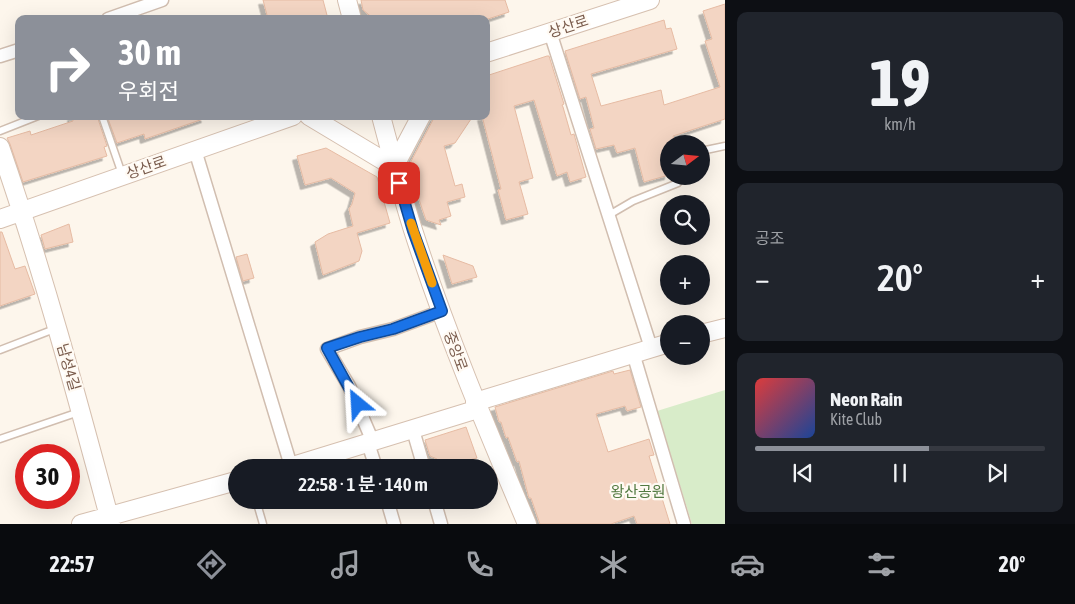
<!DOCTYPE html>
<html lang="ko">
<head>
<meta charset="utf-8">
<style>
	:root { --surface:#171b24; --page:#20242c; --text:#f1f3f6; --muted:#9ea1a6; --line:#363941; --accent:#8c9099 }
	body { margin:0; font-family:"Asap Condensed","Noto Sans KR",sans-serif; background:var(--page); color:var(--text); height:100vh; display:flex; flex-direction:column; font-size:19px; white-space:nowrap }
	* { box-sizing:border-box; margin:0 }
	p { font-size:16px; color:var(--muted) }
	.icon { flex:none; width:28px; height:28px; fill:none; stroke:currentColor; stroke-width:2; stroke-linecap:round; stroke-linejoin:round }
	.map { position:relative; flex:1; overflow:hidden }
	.drawer { display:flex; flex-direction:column; gap:12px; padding:12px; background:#0d0f14; width:350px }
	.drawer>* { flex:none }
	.top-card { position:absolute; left:15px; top:15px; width:475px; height:105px; border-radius:10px; box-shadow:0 5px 20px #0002; background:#8c9099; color:#fff; overflow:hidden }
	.needle { width:32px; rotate:74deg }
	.buttons { position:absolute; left:660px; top:135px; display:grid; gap:10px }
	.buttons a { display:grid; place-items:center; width:50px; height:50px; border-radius:50%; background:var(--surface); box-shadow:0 5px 20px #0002; font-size:25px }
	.speed { position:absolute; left:15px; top:444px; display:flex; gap:10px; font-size:25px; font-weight:700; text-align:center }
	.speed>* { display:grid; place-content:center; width:65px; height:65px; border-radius:50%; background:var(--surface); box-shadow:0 5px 20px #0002; line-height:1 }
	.speed .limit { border:8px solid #d22; background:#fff; color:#111 }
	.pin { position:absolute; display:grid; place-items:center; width:42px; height:42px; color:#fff; margin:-21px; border-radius:10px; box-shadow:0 2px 8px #0006 }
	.me { position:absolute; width:55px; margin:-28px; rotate:333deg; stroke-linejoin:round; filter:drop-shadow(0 0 4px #0008) }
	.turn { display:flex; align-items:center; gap:18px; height:105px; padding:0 20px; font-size:22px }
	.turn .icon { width:65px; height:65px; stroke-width:2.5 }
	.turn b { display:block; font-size:35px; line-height:42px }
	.big { font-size:38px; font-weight:600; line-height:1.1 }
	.drawer .tile { flex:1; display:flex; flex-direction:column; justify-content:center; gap:8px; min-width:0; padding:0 18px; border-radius:10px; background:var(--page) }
	.drawer .dial { align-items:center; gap:0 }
	.dial b { font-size:65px; line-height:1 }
	.song { display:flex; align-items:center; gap:15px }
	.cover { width:60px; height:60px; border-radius:8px; background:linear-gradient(135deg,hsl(0 70% 55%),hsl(220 70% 35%)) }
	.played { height:5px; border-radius:2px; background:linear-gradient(90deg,var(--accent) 60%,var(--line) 60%) }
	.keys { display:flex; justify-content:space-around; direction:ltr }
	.heat { display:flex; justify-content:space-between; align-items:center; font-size:28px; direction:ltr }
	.trip { position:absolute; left:228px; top:459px; width:270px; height:50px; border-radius:25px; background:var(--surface); box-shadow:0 5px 20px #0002; font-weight:600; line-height:50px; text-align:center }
	.dock { display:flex; height:80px; justify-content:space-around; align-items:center; background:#090b0e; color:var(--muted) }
	.dock .icon { width:35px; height:35px }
	.dock .on { color:var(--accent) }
	.dock b { font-size:22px; color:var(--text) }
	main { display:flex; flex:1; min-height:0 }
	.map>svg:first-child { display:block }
</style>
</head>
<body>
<main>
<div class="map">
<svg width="725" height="524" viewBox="0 0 725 524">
	<defs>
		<filter id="shadow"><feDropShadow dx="-4.5" dy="4.5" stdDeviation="0" flood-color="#0004"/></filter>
	</defs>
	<rect width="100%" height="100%" fill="#fdf6ec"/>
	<path fill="#d8ecc9" d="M725,390V524H692L657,411Z"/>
	<path fill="#f3d5c3" stroke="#e6bba3" filter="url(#shadow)" d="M263,0H323L328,19H268Z
		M361,0H505L509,12L488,19H374L363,10Z
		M725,4V119L673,136L675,144H669V175L644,182L635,148L617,153L614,145L596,149L590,129L594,128L586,97L580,99L565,51L664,20L666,29L671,28L677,49L591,74L601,106L661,90L664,105L720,87L705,41L712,39L703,11Z
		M547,56H549L564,104L562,105L563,107L571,135L574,134L586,177L570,182L567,172L557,176L534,100L514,106L533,178L519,182L528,214L506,220L498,190L501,189L482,116H486V76Z
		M72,116H97L107,146L104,147L107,156L23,182L10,144L7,138L30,131L31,135L73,121Z
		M107,116H205L206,118L145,139L144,134L117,143Z
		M435,116H473L455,143L444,146L455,186L462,184L465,197L447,202L451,216L439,220L441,225L426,220L408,167Z
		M326,148L377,177L390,223L357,233L362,251L359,261L323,275L315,242L328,234L353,226L349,209L352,204L355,193L331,178L305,185L297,156Z
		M69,224L73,242L45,249L41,235Z
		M0,232H2L15,269L25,266L35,294L0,306Z
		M247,254L254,278L243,281L236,257Z
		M443,255L473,266L477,277L452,284Z
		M630,370L641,407L627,411L625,406L596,414L608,452L649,439L654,455L649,456L670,524H637L634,516L611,524H540L531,498H529L519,461L517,462L508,437L506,438L501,422H499L495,407L613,371L614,374Z
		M466,427L477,458L440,468L437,459L430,456L425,440Z"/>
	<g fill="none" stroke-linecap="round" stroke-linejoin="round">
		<g stroke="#d1beb0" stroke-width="9">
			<path id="lane" d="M102,116L122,174
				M0,131L38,116
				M701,151L725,146
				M609,215L633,201L678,183L683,176
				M0,350L57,328
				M0,439L79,412
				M256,500L263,524"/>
		</g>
		<g stroke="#d1beb0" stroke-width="15">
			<path id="street" d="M108,19L162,0
				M550,32L651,348
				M0,56L19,50
				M195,150L291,466
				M633,353L684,524
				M413,430L424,468
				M373,442L349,386L327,349L360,337L393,329L442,311
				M368,443L376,468
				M387,500L394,524
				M434,500L441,524"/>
		</g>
		<g stroke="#d6c0b0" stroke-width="20">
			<path id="secondary" d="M347,0L352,19
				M486,53L650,0
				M309,116L394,167L421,116
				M381,116C391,154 401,192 413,230C445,330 486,427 527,524
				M0,147C43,271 77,397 111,524
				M0,219L293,116
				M701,334L725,328
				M475,402L669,343
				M286,468L478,409
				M81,524L236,481"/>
		</g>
		<use href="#lane" stroke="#fff" stroke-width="6"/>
		<use href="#street" stroke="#fff" stroke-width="12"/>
		<use href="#secondary" stroke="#fff" stroke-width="18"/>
	</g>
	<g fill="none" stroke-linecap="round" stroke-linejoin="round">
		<g stroke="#114b97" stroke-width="12">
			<path id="route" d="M358,404L327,348L360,337L393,329L442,311L413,231L399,183"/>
		</g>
		<use href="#route" stroke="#1a73e8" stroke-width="9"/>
		<path stroke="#f59e0b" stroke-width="9" d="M411,223L432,283"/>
	</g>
	<g text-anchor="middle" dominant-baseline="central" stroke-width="4.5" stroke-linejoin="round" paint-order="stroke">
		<g font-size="15" fill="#7a5c4d" stroke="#fffaf3">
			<text transform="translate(568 26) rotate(-18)">상산로</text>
			<text transform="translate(146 167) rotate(-19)">상산로</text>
			<text transform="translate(456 351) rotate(70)">중앙로</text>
			<text transform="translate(69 367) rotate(74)">남성4길</text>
		</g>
		<g font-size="15" fill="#537a41" stroke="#fffaf3">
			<text x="638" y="491">왕산공원</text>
		</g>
	</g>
</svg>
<div class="buttons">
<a><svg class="needle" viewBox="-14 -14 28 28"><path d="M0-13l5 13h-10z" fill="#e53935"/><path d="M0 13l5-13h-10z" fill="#9ea1a6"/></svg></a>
<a><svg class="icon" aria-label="search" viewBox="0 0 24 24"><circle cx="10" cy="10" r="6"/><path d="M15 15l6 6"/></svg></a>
<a>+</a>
<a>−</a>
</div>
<div class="speed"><div class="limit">30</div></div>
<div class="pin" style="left:399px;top:183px;background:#d93025"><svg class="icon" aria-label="arrive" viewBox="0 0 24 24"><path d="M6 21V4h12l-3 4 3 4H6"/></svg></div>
<svg class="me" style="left:358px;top:404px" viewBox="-20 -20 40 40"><path d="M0-17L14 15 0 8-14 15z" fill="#1a73e8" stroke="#fff" stroke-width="4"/></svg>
<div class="trip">22:58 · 1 분 · 140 m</div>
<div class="top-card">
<div class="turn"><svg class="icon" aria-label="right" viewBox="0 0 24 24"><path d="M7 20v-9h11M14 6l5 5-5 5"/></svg><div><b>30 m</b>우회전</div></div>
</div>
</div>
<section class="drawer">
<div class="tile dial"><b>19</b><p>km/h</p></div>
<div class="tile"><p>공조</p>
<div class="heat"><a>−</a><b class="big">20°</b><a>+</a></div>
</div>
<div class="tile">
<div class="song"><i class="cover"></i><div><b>Neon Rain</b><p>Kite Club</p></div></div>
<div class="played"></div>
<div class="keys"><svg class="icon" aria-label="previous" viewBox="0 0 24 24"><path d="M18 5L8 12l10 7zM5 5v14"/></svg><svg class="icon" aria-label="pause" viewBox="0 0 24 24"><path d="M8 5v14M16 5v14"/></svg><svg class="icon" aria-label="next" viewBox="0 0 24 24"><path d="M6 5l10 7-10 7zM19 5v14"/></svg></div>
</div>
</section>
</main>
<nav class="dock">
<b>22:57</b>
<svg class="icon on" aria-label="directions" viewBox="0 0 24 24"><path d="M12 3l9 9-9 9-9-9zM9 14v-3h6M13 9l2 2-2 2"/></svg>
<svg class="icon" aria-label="music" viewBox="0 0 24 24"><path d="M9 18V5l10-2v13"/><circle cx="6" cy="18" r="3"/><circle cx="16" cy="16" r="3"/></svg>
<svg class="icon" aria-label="phone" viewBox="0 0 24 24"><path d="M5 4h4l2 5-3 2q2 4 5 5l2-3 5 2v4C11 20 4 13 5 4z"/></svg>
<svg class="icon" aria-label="climate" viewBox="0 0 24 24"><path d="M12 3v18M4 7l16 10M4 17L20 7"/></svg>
<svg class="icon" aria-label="car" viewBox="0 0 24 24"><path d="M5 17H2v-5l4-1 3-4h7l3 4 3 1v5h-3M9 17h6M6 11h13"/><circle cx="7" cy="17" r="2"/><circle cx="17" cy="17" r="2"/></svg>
<svg class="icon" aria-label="filters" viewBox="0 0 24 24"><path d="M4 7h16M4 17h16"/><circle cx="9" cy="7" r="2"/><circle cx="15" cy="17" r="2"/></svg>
<b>20°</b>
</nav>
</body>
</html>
